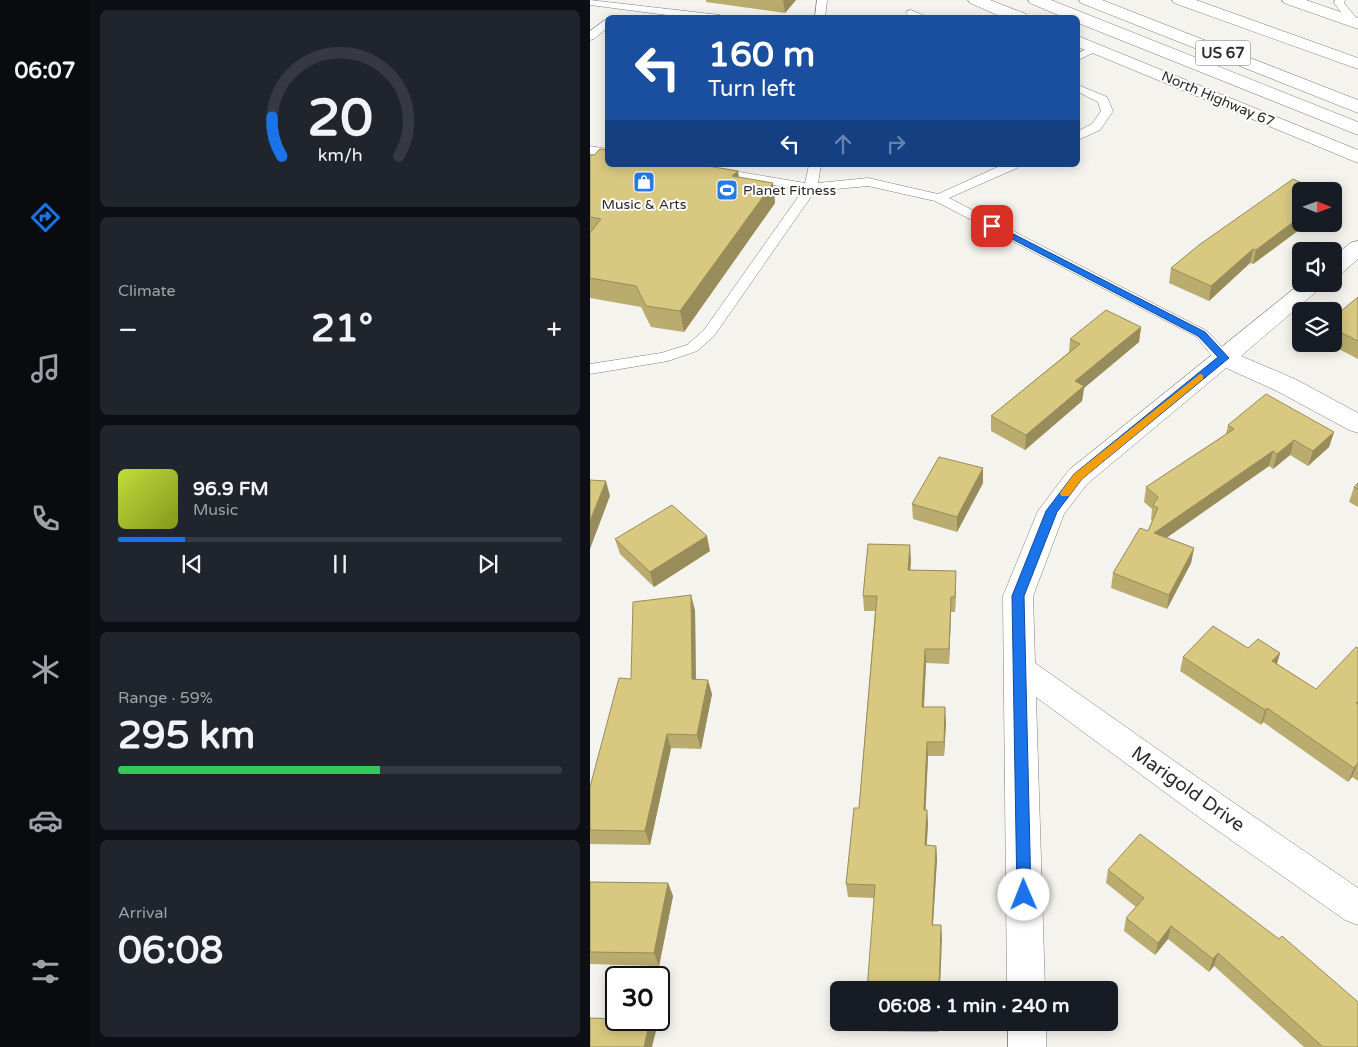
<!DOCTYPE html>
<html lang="en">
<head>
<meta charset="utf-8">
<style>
	:root { --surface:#171b24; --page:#20242c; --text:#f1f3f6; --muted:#9ea1a6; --line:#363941; --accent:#1a73e8 }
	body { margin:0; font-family:"Varela Round",sans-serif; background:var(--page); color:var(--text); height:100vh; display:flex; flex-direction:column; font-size:19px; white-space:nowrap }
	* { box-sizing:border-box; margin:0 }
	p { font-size:16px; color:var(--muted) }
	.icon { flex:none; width:28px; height:28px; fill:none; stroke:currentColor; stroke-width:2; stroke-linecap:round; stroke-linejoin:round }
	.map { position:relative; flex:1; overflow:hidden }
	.panel { display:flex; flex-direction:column; gap:10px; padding:10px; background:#0d0f14; width:500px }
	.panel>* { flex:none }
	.top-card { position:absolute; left:15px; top:15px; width:475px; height:152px; border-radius:8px; box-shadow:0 2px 12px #0003; background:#1a4fa0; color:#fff; overflow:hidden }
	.needle { width:32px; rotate:91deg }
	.tools { position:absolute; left:702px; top:182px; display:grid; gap:10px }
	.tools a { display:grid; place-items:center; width:50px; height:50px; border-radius:8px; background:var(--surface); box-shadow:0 2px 12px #0003; font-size:25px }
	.speed { position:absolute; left:15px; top:966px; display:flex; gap:10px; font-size:25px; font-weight:700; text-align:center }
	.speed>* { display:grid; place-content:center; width:65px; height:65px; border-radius:50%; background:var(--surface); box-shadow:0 2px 12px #0003; line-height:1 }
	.speed .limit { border:2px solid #111; border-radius:8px; background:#fff; color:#111 }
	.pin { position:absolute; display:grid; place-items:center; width:42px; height:42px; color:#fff; margin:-21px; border-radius:10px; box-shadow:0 2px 8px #0006 }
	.me { position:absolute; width:55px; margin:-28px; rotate:359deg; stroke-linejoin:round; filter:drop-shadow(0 0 4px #0008) }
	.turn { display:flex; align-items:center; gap:18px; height:105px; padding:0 20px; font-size:22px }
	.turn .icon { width:65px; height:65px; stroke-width:2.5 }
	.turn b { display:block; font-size:35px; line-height:42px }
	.lanes { display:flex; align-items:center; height:48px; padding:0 20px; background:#0003; justify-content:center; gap:25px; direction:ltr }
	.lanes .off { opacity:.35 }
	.big { font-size:38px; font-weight:700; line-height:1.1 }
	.panel .card { flex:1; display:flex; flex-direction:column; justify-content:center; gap:8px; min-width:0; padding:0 18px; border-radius:8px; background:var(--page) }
	.panel .dial { align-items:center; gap:0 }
	.dial svg { height:130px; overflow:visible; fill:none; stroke:var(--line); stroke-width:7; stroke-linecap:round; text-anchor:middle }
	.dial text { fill:var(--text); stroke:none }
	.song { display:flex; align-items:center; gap:15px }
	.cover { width:60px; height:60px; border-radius:8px; background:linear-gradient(135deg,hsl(70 70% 55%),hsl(70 70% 35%)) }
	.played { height:5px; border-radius:2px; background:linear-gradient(90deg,var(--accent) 15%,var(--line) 15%) }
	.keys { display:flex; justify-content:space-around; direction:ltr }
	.heat { display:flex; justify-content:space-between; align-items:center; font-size:28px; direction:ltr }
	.charge { height:8px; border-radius:4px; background:linear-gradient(90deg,#34c759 59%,var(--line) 0) }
	.trip { position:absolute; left:240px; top:981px; width:288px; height:50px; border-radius:8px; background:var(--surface); box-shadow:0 2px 12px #0003; font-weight:700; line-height:50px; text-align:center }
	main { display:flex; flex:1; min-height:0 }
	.tab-bar { display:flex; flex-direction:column; width:90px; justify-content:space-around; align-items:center; background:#090b0e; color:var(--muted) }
	.tab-bar .icon { width:35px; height:35px }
	.tab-bar .selected { color:var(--accent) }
	.tab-bar b { font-size:22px; color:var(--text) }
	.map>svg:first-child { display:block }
</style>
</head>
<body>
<main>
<nav class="tab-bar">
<b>06:07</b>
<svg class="icon selected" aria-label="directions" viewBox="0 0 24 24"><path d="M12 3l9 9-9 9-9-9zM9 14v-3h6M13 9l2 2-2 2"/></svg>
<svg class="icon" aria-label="music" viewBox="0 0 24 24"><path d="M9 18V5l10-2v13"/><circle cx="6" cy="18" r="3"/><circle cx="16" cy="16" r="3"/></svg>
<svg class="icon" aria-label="phone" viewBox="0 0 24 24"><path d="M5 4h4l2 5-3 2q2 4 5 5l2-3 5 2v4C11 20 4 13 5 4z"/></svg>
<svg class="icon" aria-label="climate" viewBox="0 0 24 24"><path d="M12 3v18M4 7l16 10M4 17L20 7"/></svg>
<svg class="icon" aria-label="car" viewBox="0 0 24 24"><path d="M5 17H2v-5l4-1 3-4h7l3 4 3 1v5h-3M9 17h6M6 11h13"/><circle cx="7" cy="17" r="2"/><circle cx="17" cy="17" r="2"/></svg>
<svg class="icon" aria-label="filters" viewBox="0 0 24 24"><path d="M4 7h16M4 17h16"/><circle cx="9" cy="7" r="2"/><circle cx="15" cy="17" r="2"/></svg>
</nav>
<section class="panel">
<div class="card dial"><svg viewBox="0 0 100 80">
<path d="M14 69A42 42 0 1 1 86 69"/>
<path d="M14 69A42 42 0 0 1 8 45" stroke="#1a73e8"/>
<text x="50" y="56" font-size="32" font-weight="700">20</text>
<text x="50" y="72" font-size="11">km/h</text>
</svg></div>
<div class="card"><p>Climate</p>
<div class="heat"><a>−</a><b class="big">21°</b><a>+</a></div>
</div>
<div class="card">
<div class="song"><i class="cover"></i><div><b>96.9 FM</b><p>Music</p></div></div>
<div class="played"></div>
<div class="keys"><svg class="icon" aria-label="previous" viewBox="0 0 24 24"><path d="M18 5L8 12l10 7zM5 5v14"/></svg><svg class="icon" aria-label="pause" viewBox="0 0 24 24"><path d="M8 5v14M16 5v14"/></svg><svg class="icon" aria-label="next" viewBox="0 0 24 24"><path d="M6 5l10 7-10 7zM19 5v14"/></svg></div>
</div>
<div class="card"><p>Range · 59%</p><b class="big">295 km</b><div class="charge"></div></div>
<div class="card"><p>Arrival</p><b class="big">06:08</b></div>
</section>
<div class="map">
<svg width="768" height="1047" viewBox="0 0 768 1047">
	<rect width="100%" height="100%" fill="#f4f3ed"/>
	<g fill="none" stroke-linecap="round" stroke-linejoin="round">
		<g stroke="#807f7a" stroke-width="1">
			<path id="lane" d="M0,0L130,15L135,18H100L0,5Z
				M227,0H237L235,18H225Z
				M745,0H755L754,3L768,20V25H761L744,3Z
				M321,10L335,16L336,18C329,18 321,19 316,13L317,11Z
				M18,18V27L4,39L0,40V31Z
				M505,45L511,48L509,50L488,60V53Z
				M488,85L517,97L523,111L510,130L488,140V131L502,124L511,111L508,102L488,92Z
				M0,146L18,149V157L0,154Z
				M80,165H108L215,183L219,165H231L228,183L278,178L348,194L412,165H429L427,168L359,198L617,331L642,358L639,361C626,365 615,347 607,337L345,201L278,186L225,191L124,336L107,351L78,361L0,374V364L71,353L97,345L114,330L213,190L86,169Z"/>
		</g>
		<g stroke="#807f7a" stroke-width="1">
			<path id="street" d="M768,241V259L752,273L744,275V257L760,243Z
				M711,283L735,284L651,356L705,379L768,413V433L759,430L687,391L636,368L497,484L474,514L443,596L445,663L634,796L768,888V925L755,920L610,818L446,697L455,990H417L413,596L448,511L479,470Z
				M418,1022H456V1047H418Z"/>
		</g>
		<g stroke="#807f7a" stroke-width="1">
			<path id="secondary" d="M378,0H400L436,14L438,18H414L380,3Z
				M692,0H716L768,18V29L694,3Z
				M488,36L768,150V163L488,47Z"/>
		</g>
		<g stroke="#807f7a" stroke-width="1">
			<path id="highway" d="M438,0H461L768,122V135L488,23V18H475L440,3Z
				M489,0H512L768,100V113L491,3Z
				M582,0H606L768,58V69L584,3Z"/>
		</g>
		<use href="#lane" fill="#fff" fill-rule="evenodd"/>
		<use href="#street" fill="#fff" fill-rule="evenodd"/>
		<use href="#secondary" fill="#fff" fill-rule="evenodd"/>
		<use href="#highway" fill="#fff" fill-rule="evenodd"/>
	</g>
	<path fill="#baac6e" d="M116,0H206L195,13L116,2Z
		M0,155L183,183L185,203L94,332L61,327L51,307L0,298Z
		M711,224H717L663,264L660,263L619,301L579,283L581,268Z
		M768,297V359L739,344H744V317Z
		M551,327L549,342L494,388L492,401L435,450L401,431V416L479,352L480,339Z
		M638,425L744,432L739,447L718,466L700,455L683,469L679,466L576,538L604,548L601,563L577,609L521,588L523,573L558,531L562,521L561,520L562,509L554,502L556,487L636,434Z
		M393,483L367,532L323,519L322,504Z
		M768,483V507L759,502L764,487Z
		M25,539L120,551L64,587L30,554Z
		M321,560L320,570L366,571L365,612H361L359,664L336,663L334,707L356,722L354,756H338L335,810H337L338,824L336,845L346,846L347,859L343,925L352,938L284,898L258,897L256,884L269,808L285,611H274L273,596Z
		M105,610L106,680L122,694L111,749L81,748L60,845L0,844V787Z
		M658,648L690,653L687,664L726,689L768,648V781L762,777L758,782L673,722L671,725L590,671L593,657Z
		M518,870L768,1047H714L624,966L619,972L578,939L565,955L534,931L536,918L546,907L516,883Z
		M0,882L78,883L83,896L69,966L0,964Z
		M275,1022H349L348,1032L276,1031Z"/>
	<path fill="#978c5a" d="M193,0H206L195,13Z
		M148,171L151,191L142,176Z
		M183,183L185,203L94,332L90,311Z
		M711,216V224H717L663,264L666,250Z
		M663,249L660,263L619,301L621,286Z
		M551,327L549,342L494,388L492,401L435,450L436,435L485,381Z
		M744,432L739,447L718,466L723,451Z
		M704,440L700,455L683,469L687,454Z
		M683,451L679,466L562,548L564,533Z
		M393,468V483L367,532V517Z
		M16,481L20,496L0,549V521Z
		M117,536L120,551L64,587L60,572Z
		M320,545L321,560L319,585L318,570Z
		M604,548L601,563L577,609L579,595Z
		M366,571V586L365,612V597Z
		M101,595L105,610L106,694L102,679Z
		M361,597V612L359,664V649Z
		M335,649L336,663L333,721L332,707Z
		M690,653L686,667L682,661Z
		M118,680L122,694L111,749L107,735Z
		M355,707L356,722L354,756V742Z
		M677,708L673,722L671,725L675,710Z
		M77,734L81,748L60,845L55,831Z
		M337,742L338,756L335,824L334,810Z
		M768,763L762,777L758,782L764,768Z
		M337,810L338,824L336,858L335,845Z
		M346,846L347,859L342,938V925Z
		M78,883L83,896L69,966L64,953Z
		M351,925L352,938L350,990H349Z
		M581,926L578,939L565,955L568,943Z
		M628,953L624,966L619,972L623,959Z
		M60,1020L66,1031L62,1047H54Z"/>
	<path fill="#d8c880" stroke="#978c5a" d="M10,149L18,150V165H112L148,171L142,176L183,183L90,311L56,306L46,286L0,278V233L11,219L0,217V155H4Z
		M703,179L729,191H711V216L666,250L663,249L621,286L581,268L609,245Z
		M768,297V341L744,329V317Z
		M516,310L551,327L485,381L494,386L436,435L401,416L490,344L480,339Z
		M676,394L744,432L723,451L704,440L687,454L683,451L564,533L604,548L579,595L523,573L550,528L558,531L568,508L563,505L568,497L556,487L644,429L638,425Z
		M349,457L393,468L367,517L322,504Z
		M0,480L16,481L0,521Z
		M768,483V489L764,487Z
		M82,505L117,536L60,572L25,539Z
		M278,544L320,545L318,570L366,571L365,597H361L359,649H335L332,707H355L354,742H337L334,810H337L335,845L346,846L342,925H351L349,990H277L285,885L256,884L264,808H269L287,596H273Z
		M101,595L102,679L118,680L107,735L77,734L55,831L0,830V787L29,678L41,679L43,602Z
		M623,626L658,648L668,639L690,653L682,661L726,689L766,647L768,648V701L766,703L768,704V763L764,768L677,708L675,710L593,657Z
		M550,834L689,939L692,936L768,1002V1047H733L628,953L623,959L581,926L568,943L536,918L554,898L518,870Z
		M0,882L78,883L64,953L0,952Z
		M0,1018L26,1019V1020H60L54,1047H0Z"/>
	<path fill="#1a73e8" stroke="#114b97" d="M402,223L615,332L639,358L492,479L467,512L434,596L441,895L439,900L434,902L429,900L427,895L422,596L456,511L484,474L628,357L608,336L399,227V224Z"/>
	<path fill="#f59e0b" d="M610,374L613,375V379L492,479L479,496H471L470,493L484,474Z"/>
	<defs>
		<g id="shop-square" transform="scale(1.125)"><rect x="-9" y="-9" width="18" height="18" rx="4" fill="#267ae5" stroke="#fff"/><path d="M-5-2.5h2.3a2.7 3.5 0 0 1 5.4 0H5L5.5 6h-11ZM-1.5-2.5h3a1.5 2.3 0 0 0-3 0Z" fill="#fff"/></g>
		<g id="stadium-square" transform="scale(1.125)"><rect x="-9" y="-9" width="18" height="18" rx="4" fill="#267ae5" stroke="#fff"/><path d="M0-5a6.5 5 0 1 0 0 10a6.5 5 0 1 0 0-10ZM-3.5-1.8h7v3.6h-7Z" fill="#fff"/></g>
	</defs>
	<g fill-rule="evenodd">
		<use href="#shop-square" x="54" y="182"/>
		<use href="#stadium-square" x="137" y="190"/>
	</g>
	<g text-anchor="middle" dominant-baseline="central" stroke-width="4" stroke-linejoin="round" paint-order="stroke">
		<g font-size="14" fill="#2c2b29" stroke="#fff">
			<text transform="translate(628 99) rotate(23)">North Highway 67</text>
		</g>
		<g font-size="14" fill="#2c2b29" stroke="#fff" text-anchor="start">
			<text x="153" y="190">Planet Fitness</text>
			<text x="54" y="204" text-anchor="middle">Music &amp; Arts</text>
		</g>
		<rect fill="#fff" stroke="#6b6b69" stroke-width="1" x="605.5" y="40.5" width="55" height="25" rx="4"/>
		<g font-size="15" font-weight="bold" fill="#2c2b29">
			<text x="633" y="53">US 67</text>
		</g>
		<g font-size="19" fill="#2c2b29" stroke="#fff">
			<text transform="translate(598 789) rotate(35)">Marigold Drive</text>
		</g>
	</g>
</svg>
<div class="tools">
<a><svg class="needle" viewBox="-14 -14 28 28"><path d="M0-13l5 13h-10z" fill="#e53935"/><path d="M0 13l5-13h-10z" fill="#9ea1a6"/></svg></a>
<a><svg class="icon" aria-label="sound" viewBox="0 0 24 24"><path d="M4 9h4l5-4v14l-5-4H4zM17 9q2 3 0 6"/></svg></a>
<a><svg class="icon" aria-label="layers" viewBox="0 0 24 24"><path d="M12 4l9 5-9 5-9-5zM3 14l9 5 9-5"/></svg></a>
</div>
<div class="speed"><div class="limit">30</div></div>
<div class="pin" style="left:402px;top:226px;background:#d93025"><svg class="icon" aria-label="arrive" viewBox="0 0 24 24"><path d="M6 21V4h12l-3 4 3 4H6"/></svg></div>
<svg class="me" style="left:434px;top:895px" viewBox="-20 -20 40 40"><circle r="19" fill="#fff"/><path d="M0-13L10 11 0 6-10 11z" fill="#1a73e8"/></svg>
<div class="trip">06:08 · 1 min · 240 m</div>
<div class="top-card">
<div class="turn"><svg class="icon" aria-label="left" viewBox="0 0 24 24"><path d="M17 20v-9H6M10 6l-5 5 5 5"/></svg><div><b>160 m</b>Turn left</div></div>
<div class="lanes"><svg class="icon" aria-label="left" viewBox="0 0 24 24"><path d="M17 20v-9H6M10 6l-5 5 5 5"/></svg><svg class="icon off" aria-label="ahead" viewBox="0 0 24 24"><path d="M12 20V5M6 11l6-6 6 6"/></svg><svg class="icon off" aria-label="right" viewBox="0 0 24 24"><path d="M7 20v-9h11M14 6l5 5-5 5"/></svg></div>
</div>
</div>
</main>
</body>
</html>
